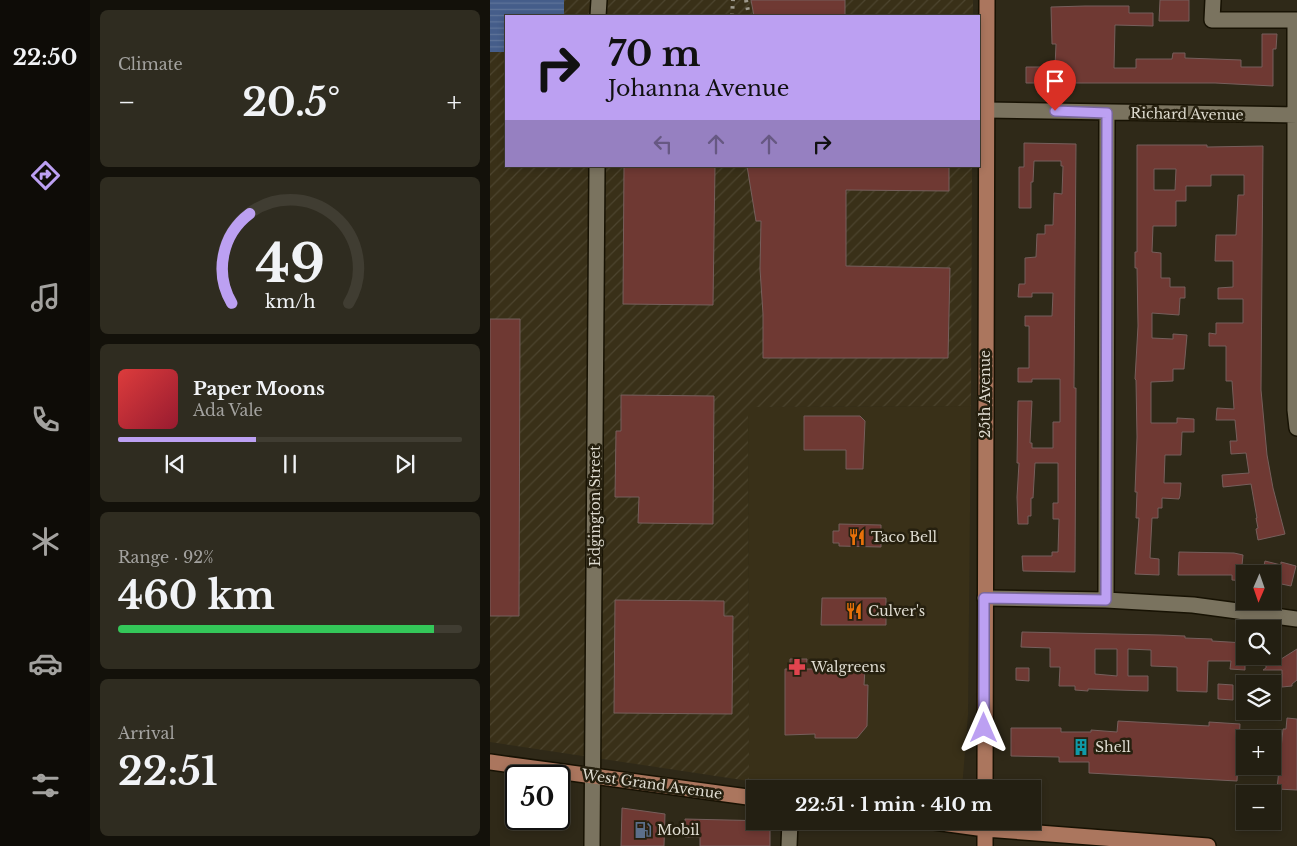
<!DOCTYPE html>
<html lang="en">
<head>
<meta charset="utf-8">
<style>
	:root { --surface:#231f12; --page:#2f2c20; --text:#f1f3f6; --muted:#a3a29f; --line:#403d32; --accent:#bca0f2 }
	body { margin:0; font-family:"Libre Baskerville",serif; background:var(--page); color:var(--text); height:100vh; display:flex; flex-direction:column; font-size:19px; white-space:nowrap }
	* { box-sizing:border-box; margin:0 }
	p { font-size:16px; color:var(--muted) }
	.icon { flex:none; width:28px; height:28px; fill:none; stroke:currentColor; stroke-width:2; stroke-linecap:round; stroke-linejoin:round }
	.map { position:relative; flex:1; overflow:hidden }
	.panel { display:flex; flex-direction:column; gap:10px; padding:10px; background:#13110a; width:400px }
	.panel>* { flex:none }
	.guide { position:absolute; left:15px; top:15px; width:475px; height:152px; border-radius:0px; box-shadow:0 2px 8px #0003,0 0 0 1px var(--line); background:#bca0f2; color:#111; overflow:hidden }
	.needle { width:32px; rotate:182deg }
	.controls { position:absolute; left:746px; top:565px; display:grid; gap:10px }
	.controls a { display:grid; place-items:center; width:45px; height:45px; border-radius:0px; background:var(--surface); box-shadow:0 2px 8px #0003,0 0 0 1px var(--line); font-size:25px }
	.speed { position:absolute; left:15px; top:765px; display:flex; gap:10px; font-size:25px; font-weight:700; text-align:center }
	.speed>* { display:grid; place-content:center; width:65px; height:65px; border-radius:50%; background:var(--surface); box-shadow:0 2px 8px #0003,0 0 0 1px var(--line); line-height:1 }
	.speed .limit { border:2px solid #111; border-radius:8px; background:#fff; color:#111 }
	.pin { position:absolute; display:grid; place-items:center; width:42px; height:42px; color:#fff; margin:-51px -21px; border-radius:50% 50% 50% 0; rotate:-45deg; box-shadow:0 0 5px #0007 }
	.pin .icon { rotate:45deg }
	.me { position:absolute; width:55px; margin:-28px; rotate:0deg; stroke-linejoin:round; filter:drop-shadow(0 0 4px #0008) }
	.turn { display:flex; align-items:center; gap:18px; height:105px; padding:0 20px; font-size:22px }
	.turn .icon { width:65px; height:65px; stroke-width:2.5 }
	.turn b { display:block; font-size:35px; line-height:42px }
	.lanes { display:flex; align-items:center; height:48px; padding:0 20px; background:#0003; justify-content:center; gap:25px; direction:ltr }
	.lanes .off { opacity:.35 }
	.big { font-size:38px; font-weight:700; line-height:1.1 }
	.panel .widget { flex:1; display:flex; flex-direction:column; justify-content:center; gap:8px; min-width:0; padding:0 18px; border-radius:8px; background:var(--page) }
	.panel .dial { align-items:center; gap:0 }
	.dial svg { height:130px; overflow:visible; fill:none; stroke:var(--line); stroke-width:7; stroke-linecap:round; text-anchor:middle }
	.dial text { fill:var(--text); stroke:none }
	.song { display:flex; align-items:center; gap:15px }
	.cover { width:60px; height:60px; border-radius:8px; background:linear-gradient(135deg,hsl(0 70% 55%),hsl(350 70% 35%)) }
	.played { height:5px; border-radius:2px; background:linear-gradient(90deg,var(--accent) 40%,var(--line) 40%) }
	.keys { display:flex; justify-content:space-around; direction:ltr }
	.heat { display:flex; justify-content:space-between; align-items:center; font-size:28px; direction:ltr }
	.charge { height:8px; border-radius:4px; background:linear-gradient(90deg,#34c759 92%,var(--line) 0) }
	.trip { position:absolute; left:256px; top:780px; width:295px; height:50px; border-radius:0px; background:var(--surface); box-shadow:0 2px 8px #0003,0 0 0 1px var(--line); font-weight:700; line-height:50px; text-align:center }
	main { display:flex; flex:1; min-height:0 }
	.menu { display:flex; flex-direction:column; width:90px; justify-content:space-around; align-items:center; background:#0e0c07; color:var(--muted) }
	.menu .icon { width:35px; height:35px }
	.menu .active { color:var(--accent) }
	.menu b { font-size:22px; color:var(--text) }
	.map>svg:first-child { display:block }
</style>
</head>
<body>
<main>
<nav class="menu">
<b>22:50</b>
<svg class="icon active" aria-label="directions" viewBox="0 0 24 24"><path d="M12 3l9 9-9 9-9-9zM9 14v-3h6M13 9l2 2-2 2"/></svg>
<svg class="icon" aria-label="music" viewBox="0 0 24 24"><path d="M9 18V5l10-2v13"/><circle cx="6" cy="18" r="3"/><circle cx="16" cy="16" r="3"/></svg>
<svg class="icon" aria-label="phone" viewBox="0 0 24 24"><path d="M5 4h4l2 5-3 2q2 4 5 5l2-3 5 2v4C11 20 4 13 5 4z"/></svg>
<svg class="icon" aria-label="climate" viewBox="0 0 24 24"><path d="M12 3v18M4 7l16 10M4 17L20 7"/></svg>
<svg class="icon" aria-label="car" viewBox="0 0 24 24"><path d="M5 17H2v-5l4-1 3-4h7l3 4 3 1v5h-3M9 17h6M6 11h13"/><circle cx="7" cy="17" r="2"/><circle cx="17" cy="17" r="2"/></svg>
<svg class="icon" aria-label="filters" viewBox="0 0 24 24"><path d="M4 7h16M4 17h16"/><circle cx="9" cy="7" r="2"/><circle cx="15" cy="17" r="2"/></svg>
</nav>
<section class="panel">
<div class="widget"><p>Climate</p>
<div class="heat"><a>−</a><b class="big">20.5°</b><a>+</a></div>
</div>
<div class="widget dial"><svg viewBox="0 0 100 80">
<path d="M14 69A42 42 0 1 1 86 69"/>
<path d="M14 69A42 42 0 0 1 25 14" stroke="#bca0f2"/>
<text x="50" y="56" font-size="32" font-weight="700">49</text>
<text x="50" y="72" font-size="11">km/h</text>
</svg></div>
<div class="widget">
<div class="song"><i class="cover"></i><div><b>Paper Moons</b><p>Ada Vale</p></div></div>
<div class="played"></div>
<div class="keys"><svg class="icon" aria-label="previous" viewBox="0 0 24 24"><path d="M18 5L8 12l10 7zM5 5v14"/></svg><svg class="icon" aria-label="pause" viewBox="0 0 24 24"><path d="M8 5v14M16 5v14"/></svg><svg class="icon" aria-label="next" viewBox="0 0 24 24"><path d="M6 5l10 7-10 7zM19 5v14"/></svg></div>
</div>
<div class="widget"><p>Range · 92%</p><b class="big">460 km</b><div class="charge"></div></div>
<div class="widget"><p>Arrival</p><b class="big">22:51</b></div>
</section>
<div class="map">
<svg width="807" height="846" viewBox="0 0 807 846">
	<defs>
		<pattern id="industrial-furrows" width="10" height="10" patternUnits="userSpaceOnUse" patternTransform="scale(1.25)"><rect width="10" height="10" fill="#393018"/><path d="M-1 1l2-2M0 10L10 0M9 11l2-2" fill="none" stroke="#4c442e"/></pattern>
		<pattern id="water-rules" width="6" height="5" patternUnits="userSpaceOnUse" patternTransform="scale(1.25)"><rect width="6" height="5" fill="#455d8a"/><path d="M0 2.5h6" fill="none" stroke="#5f7499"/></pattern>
	</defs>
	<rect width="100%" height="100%" fill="#2f2918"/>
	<path fill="#393018" d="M481,406L478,715L472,789H316L259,781L258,407Z"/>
	<path fill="url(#industrial-furrows)" d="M0,0H483V16H16V166H482L481,406L258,407L259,781L0,742Z"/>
	<path fill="url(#water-rules)" d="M0,0H74V16H16V52H0Z"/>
	<path fill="#6f3933" stroke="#765f5c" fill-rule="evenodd" d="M261,0H355V16H264Z
		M670,0H699V21H669Z
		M595,6H639V13H663V26L625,25L624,68H646V59H682L683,53H695V58L751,60V67H772V34H787L786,49H783V86L725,83H536V67H565L566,44H562L561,7Z
		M534,143L586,144L584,388H586L585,572L533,571L532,556H562V552H568L569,519H563V503H568V463H545L543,498H541V516H538V524H528L527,497L529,463H527L528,401H542L540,443H542V448H563V422H570V379H542V382H528V368H539V326H535V316H562L563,293H542V297H528L529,284H535V258L546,257L547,234H555V225H563L564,193L572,194L573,166H571V161H544L543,182H541V208H529V167H534Z
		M647,145H717V147L773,146L771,390L777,455L783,488L795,534L768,540L766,529L768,528L766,518H767L761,484L733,487L732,475L759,473L756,453L741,454L740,441H747L745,420H726L727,408L744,409L742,381H736V346H719V333L726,334V323H753V299H728V288L743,287V261H725L726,235H746L748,195H754V175H721V186H696V201H686V226H663L662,252L671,253V278H680V287H695V298H690L689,315L662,313V338L683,339V334L697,335L694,369H683V381L661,382V423H687V418L704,419V432H692L691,455H675L674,483H691L690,496L689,499L672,498V508H668V518H662L660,558L669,559V575L645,574L649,518H646L647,492H645L647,437L646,380L645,379L648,326L647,268H645V252H647ZM664,169H686L685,190H664Z
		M134,166H225L223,305L133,304Z
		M257,166H459V191L356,190V266L460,268L458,358H273V314L270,269L271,221H266Z
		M0,319H30L29,616H0Z
		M131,395L224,396L223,524L148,523L149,497H125L126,431H131Z
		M314,416H370L375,421L373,469H356V450H314Z
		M349,524L391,525V547L349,546V543H343V531H349Z
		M689,552L744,553L753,555L752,565L755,566V581L742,580V575H688Z
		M775,561L791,565V562L806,566L801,586L782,582V574H772Z
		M332,598H396V625H331Z
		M125,600L234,601V616H243L242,714L124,713Z
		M532,632L671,635L695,636V638L722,639V641L755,643V670L740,669L741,661H718L717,692L687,691V667L661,666V650L638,649V676H658V691L598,689V691L585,690V686H569L570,667H560V648L531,647ZM605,649H627V676L605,674Z
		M807,649V680L802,684V686L792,687V670H773L776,668V656H788V661Z
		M300,659H317L316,669H375L374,685H378L377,726L367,738H325V734L295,735V669H300Z
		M526,668H539V681L526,680Z
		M728,684L743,685V700L728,699Z
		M797,718L807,719V790L787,789L793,729H796Z
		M628,721L719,726V722L750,724L747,781L599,773V762H569V757L521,756V728H571V732H601V730L627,732Z
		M132,808L175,814L174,846H131Z
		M195,819L280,821V846H210V837H195Z"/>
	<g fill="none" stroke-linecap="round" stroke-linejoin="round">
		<g stroke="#171203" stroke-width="18">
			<path id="minor" d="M723,0L722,20H807
				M108,16L109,0
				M805,20V410L807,428
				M496,110L807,115
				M495,598L616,600L703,605L807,619
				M616,600L617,113
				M102,846L107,166
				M299,846L300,821"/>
		</g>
		<g stroke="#171203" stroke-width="18">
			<path id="major" d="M0,762L265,798
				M495,789L497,0
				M437,821L495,829L718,846
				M495,846V821"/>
		</g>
		<use href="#minor" stroke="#7a735f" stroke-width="15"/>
		<use href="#major" stroke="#ab765e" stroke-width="15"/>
		<path stroke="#9e9a8d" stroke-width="4" stroke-dasharray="2.5 5" stroke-linecap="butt" d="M256,0L259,16
			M242,16L243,0"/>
	</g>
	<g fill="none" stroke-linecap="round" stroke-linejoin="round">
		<g stroke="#7a689d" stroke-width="12">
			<path id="route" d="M494,728V598L616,600L617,113L565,111"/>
		</g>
		<use href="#route" stroke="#bca0f2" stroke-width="9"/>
	</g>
	<defs>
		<g id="restaurant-bare" transform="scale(1.35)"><path d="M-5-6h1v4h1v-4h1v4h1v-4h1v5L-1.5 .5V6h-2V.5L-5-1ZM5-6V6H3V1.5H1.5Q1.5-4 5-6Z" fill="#e8710a" stroke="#26200f" stroke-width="2.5" paint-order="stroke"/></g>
		<g id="pharmacy-bare" transform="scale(1.35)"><path d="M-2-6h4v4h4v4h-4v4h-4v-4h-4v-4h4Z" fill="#e0444e" stroke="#26200f" stroke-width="2.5" paint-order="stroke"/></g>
		<g id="building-bare" transform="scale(1.35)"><path d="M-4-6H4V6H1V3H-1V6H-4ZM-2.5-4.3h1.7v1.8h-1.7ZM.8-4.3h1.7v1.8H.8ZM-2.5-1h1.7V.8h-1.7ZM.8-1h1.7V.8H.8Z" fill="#0f9aa8" stroke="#26200f" stroke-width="2.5" paint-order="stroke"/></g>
		<g id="fuel-bare" transform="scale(1.35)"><path d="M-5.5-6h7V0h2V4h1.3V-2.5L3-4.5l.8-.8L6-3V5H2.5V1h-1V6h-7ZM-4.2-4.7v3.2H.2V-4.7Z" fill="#5c6f8a" stroke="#26200f" stroke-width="2.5" paint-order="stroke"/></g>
	</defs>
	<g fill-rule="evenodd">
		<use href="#restaurant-bare" x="367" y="537"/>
		<use href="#restaurant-bare" x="364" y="611"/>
		<use href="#pharmacy-bare" x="307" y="667"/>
		<use href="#building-bare" x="591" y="747"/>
		<use href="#fuel-bare" x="153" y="830"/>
	</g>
	<g text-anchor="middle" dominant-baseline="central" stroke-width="5" stroke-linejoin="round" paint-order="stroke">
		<g font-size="14" fill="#dfdcd1" stroke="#26200f">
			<text transform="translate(697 114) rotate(1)">Richard Avenue</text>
			<text transform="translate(495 394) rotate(-90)">25th Avenue</text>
			<text transform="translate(105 506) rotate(-90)">Edgington Street</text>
			<text transform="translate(162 784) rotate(8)">West Grand Avenue</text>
		</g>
		<g font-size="14" fill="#dfdcd1" stroke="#26200f" text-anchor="start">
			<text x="381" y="537">Taco Bell</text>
			<text x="378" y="611">Culver's</text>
			<text x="321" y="667">Walgreens</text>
			<text x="605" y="747">Shell</text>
			<text x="167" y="830">Mobil</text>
		</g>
	</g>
</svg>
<div class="controls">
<a><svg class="needle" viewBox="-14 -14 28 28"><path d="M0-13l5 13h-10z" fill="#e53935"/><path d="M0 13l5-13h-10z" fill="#a3a29f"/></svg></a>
<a><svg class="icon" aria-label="search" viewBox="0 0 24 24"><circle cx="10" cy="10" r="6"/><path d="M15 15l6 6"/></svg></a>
<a><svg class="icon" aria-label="layers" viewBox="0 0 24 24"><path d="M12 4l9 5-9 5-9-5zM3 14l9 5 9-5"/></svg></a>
<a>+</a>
<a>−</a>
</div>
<div class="speed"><div class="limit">50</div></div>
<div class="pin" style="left:565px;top:111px;background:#d93025"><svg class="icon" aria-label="arrive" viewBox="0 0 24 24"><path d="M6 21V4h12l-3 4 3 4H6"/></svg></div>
<svg class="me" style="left:494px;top:728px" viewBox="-20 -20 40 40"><path d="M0-17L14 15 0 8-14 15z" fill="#bca0f2" stroke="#fff" stroke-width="4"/></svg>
<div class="trip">22:51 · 1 min · 410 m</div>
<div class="guide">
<div class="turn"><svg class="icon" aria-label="right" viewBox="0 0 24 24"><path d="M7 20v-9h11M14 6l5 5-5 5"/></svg><div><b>70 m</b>Johanna Avenue</div></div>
<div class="lanes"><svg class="icon off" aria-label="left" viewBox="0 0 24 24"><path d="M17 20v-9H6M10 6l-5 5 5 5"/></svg><svg class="icon off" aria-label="ahead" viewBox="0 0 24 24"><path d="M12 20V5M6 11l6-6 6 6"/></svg><svg class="icon off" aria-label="ahead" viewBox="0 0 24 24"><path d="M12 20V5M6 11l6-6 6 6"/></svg><svg class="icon" aria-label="right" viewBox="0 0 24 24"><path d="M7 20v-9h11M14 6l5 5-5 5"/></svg></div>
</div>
</div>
</main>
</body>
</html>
